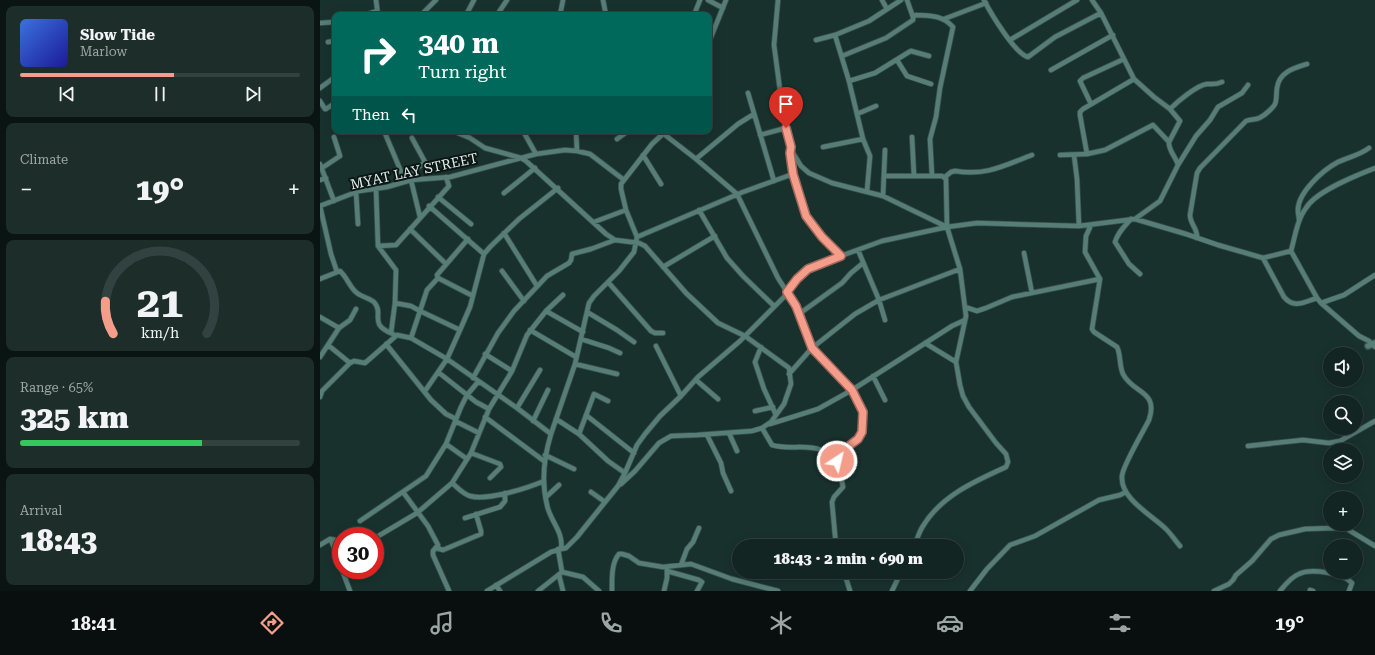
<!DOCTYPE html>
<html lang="en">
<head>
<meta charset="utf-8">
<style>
	:root { --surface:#132522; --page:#1c2d2a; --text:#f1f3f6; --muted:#9da5a5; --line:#324240; --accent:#f49d8b }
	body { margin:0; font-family:"Roboto Serif",serif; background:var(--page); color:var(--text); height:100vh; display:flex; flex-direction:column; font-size:15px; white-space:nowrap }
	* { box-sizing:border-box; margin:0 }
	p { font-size:13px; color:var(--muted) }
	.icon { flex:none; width:22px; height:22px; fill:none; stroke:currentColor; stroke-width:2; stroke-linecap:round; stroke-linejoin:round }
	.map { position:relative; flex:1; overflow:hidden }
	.side { display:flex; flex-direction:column; gap:6px; padding:6px; background:#0a1413; width:320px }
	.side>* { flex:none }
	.hud { position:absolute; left:12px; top:12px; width:380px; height:122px; border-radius:8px; box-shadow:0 2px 10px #0003,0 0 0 1px var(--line); background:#00695c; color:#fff; overflow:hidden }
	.tools { position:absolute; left:1003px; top:347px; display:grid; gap:8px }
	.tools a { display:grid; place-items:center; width:40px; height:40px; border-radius:50%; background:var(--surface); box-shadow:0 2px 10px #0003,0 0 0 1px var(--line); font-size:20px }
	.speed { position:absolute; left:12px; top:527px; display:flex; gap:8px; font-size:20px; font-weight:700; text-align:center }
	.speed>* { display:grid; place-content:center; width:52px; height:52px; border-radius:50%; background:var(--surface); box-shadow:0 2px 10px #0003,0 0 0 1px var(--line); line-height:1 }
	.speed .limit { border:6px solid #d22; background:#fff; color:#111 }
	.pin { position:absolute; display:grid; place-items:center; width:34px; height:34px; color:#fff; margin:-41px -17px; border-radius:50% 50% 50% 0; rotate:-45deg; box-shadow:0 0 4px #0007 }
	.pin .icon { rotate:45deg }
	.me { position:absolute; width:44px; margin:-22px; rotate:35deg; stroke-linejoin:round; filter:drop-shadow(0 0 3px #0008) }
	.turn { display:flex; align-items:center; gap:14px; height:84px; padding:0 20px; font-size:18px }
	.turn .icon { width:52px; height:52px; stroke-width:2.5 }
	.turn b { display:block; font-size:28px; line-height:34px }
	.then { display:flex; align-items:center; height:38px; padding:0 20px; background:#0003; gap:8px; font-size:15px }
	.big { font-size:30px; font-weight:800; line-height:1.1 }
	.side .card { flex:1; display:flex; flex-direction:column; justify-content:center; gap:6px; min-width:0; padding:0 14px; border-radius:8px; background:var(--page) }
	.side .dial { align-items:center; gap:0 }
	.dial svg { height:104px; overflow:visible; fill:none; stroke:var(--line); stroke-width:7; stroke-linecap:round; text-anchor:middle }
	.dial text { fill:var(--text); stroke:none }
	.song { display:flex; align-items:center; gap:12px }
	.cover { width:48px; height:48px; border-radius:6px; background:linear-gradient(135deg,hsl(220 70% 55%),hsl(240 70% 35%)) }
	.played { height:4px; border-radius:2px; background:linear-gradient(90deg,var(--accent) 55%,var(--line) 55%) }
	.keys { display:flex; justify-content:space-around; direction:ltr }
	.heat { display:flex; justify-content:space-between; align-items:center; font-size:22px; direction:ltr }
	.charge { height:6px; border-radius:3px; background:linear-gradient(90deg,#34c759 65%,var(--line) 0) }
	.trip { position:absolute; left:412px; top:539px; width:232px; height:40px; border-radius:20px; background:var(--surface); box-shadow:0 2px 10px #0003,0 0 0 1px var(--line); font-weight:800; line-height:40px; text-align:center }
	.tab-bar { display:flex; height:64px; justify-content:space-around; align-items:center; background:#080f0e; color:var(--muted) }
	.tab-bar .icon { width:28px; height:28px }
	.tab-bar .current { color:var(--accent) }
	.tab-bar b { font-size:18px; color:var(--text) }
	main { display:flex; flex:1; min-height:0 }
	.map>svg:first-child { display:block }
</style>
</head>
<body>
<main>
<section class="side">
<div class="card">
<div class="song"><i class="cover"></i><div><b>Slow Tide</b><p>Marlow</p></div></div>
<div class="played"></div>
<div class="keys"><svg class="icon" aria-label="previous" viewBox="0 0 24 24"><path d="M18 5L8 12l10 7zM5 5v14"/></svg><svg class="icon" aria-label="pause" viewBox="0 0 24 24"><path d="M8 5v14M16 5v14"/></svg><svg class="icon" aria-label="next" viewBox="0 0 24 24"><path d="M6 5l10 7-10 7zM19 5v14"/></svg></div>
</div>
<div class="card"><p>Climate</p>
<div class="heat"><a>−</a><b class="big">19°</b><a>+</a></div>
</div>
<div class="card dial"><svg viewBox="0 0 100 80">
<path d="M14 69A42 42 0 1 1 86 69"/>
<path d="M14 69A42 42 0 0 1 8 44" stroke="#f49d8b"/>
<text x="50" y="56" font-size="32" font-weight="700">21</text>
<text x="50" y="72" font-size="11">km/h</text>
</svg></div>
<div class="card"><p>Range · 65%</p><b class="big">325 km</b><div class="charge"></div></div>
<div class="card"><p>Arrival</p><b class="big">18:43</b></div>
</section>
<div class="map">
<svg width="1055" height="591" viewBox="0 0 1055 591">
	<rect width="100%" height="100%" fill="#19312d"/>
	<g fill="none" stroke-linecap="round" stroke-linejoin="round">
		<g stroke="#394f4b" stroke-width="6">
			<path id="minor" d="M56,0L58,15
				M283,0L286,15
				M388,0L403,8
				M458,0L454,45L462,105L467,135L473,153L481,166L489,173L512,183L563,196L627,227
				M562,0L567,9
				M664,0C670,12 695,54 708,57L735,37L781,13
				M772,0L781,13L814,79L834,97L850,109L860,121L849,142C848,150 856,157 858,165
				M44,15L57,11
				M101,15L116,0
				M146,15L154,0
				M177,15L187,0
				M240,15L243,0
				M374,15L380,0
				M593,17L596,15C611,16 622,15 633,27L620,88L616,117L610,139L612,176
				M624,19L666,3
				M0,23L15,22
				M515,35L529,81L543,139L550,156L547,191
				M496,40L515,35L549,21L581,0
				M690,40L757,0
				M8,42L15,41
				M389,42L406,0
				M522,56L566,38L593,20V17L587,0
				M577,60L587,76L611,84
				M731,70L793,35
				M529,81L555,73L589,52L591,51L609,56
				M0,88L15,77
				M428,93L454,181
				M0,101L5,109H6L15,103
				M771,104L760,81L763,78L804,59
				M850,109C857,102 877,85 887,84C894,84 895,85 902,82
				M537,114L556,106
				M64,131L85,181
				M133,131L150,138L165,148L201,158L206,161L286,234L295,240L319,243L325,246L366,293L398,323L425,336L469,368L471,384L464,404L451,422L442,428L432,431L377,435L351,436L339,443L315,471L301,484
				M203,131L216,154
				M256,131L257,151
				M340,131L376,159L417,194L458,278L476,306L492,348L532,390L538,400L543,412V432L538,439L517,455L523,487L514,497L512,502L516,546
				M440,135L466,128
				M592,137L594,176
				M297,139L308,131
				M503,147L543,139
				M471,150L473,174L486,216L502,237L521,256
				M767,154L760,115V112L763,109L814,79
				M323,155L341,184
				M740,155L767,154L785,150L833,125L849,142
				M754,155L757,179L759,226
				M376,159L418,124L434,114
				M0,164L14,201
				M2,168L20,156L14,137
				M1055,168C1037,175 996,191 986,208C977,220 975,237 971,251L997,298L1001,303L1024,295L1055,275
				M564,176H622L626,179L627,227L640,269L646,316L636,362L640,385L643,396L649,407L676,443L686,454L688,462L686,467C655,481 621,496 603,526C599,532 597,540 594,546
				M625,177L631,172L635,171C666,176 683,166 712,155
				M84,179L105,162L92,138
				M0,180L6,178
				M91,180L100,217
				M56,188L58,246L76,270L75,303L71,333
				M36,192L38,224
				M184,193L215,168
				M563,196L565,150
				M118,197L151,224
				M0,206L39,191L67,187L91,180L130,177L216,154L245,150L257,151L270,154L304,180
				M0,206L11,254L17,272
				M109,206L164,254
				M379,210L407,258L423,276L454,306
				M811,219C804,227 798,232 795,242L809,264L820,274
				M815,219L840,201L858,165L876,136L890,120L898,107L922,93L928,85
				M979,220C979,217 978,214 978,211C977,193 1003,170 1018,162C1029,157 1040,155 1049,148
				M274,222L306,210
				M771,225L766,236L765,252L780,279L772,329L774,332L797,347C801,355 799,365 803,374C813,394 839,390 829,420C823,432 803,465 802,476C800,499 832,515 846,529C851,534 855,540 860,546
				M90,229L126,264
				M184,233L217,286
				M317,237L423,192L473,174
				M877,238C878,229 870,224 870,215L877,173L880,168L926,121C931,119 937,120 941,117C945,115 953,108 955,104C957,100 956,93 957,88C959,72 974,68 987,64
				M58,246L76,245L129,186L126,177
				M538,250L559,300L565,320
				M704,253L712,293
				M943,258L964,297C974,309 984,302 997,298
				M343,267L395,236
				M182,271L204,301
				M118,278L153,296
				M0,279L20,271C27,277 30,288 37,293C42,297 49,298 54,302C65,314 47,324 73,334
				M288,282L331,331L335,333H343
				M75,303L91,306L100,311L91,338
				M1001,303L1039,336L1049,341L1055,347
				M645,307L657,311L666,308L692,297L780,279
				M226,311L263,332
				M267,312L297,330L314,342
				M479,314L522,283L531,273L543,263
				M0,317L19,328
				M140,330L100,311L107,290L118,278L117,275L148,239
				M210,330L256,357
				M261,339L289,348L300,353
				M605,343L636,362
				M66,344L111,400L126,414L136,419
				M8,345L30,363
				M336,346L361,396
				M441,347L435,362L444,389L456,415
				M165,354L192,371
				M0,357L19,328L30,320L36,309
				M255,364L297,374
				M118,372L156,402L169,409
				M469,374L492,348L535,314L559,300L640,269
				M553,376L565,400
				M153,378L178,333L194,311L227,276L249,263L251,260L252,254L271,249L295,240
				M376,380L398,399
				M105,391L127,359L140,330L150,307L164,254L170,247L199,219L238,188
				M0,397L2,391L30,363L34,361L45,363L77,335L91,338L127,359L197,408L231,434C224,457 221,481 227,505C230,521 244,532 241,549L231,552L167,591
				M197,408L220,370
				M435,411L453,407
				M266,415L314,453
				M165,417L224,461
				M236,419L259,434L288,461L305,473
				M135,421L159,433
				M213,421L228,390
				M450,424L498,409L532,390L632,326L645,320
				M442,428L452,445C468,450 486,444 501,450C506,452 512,458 517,461
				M409,433L417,451
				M231,434L255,364L269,303L274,296L299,271L314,252L317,237L306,210L301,189V184L332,144L346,131
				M259,434L274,394L288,401
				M387,435L401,463L403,473L411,491
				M126,444L147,459
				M928,446L983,440L1009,443L1020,441L1055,421
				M151,453L180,464L181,467L170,478
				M225,455L254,469
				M132,483C138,488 143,494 150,496C167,501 208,488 224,481
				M83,492L108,526L118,545L113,551V555L129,591
				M271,492L285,502
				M226,497L239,485
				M145,518L180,507L185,501V493
				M40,521L106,476L126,444L141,407L147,395L158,382
				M55,538L97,513L132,483L151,453L169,409L192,371L207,335L226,311L243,295
				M11,540L21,566
				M0,545L10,539L21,541
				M117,548L123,550L161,534V531L156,514
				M238,549L242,572
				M241,549L246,548L257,537L298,486L305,473L317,445L325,434L340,416L361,396L378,377L420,341L464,297L483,273L488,269L507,261L562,241L627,227L657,223L759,226L815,219L866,234L898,245L943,258L971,251
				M361,565L367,549L373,542L379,528
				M22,570L30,591
				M347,571L379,580L382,582L377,591
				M242,572L263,577L279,591
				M524,572L530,591
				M239,575L243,591
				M176,585L180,591
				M990,590L993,591
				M218,591L242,572
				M292,591C292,580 291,563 299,554H302L309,556L319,563L343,567L371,564L412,579L458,591
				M344,591L347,578V568
				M572,591L581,572
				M650,591L667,569L690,545L715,536L779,500L800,495L806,492
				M894,591L909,584L913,580L916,575L932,561L951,539L959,535L985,529L1014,528L1027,529L1055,546
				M960,591C965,585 971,577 979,574C991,568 1023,573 1032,583L1029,591"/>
		</g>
		<g stroke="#394f4b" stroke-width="8">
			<path id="tertiary" d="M1048,346L1055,343"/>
		</g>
		<use href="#minor" stroke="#567d76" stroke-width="4.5"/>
		<use href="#tertiary" stroke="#567d76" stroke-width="5.5"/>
	</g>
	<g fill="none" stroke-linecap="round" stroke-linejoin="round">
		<g stroke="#9f665a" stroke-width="10">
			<path id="route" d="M466,128L471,147L470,153L473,174L486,216L502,237L521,256L488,269L477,279L467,292L476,306L492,348L532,390L543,412L542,432L538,439L517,455V461"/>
		</g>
		<use href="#route" stroke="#f49d8b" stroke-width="7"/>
	</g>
	<g text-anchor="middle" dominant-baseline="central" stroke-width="4" stroke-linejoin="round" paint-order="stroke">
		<g font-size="14" fill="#deedea" stroke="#0c1715">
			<text transform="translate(94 171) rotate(-12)">MYAT LAY STREET</text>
		</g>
	</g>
</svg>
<div class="tools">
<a><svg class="icon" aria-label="sound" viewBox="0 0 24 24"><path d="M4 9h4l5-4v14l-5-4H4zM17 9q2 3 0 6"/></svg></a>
<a><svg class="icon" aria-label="search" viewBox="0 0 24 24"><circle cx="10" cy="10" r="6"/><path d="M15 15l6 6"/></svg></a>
<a><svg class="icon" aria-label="layers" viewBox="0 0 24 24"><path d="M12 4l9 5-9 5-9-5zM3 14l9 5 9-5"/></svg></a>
<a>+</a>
<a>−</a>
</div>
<div class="speed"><div class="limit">30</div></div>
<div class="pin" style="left:466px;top:128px;background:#d93025"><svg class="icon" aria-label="arrive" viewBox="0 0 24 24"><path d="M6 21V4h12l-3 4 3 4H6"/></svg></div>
<svg class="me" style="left:517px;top:461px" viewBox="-20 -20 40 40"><circle r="17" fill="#f49d8b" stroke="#fff" stroke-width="3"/><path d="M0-11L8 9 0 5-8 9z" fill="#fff"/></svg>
<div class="trip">18:43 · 2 min · 690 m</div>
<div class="hud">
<div class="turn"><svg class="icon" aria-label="right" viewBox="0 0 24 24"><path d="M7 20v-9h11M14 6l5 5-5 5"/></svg><div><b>340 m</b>Turn right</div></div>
<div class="then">Then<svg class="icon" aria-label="left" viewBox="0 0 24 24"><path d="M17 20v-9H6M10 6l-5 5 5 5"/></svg></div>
</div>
</div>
</main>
<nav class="tab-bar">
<b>18:41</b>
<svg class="icon current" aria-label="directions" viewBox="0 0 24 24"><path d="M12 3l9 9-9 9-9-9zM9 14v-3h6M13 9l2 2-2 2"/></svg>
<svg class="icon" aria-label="music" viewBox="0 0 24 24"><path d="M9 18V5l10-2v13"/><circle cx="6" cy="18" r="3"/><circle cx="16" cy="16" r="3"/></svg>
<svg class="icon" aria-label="phone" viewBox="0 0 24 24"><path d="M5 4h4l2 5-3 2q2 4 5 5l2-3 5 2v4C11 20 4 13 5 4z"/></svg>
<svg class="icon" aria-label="climate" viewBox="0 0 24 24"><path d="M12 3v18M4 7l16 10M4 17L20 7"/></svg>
<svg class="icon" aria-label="car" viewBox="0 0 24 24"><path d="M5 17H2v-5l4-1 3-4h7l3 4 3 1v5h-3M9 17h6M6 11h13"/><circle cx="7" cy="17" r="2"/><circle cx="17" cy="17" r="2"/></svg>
<svg class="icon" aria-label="filters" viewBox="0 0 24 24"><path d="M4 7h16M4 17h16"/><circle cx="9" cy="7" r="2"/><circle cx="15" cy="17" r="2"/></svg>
<b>19°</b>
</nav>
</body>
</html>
